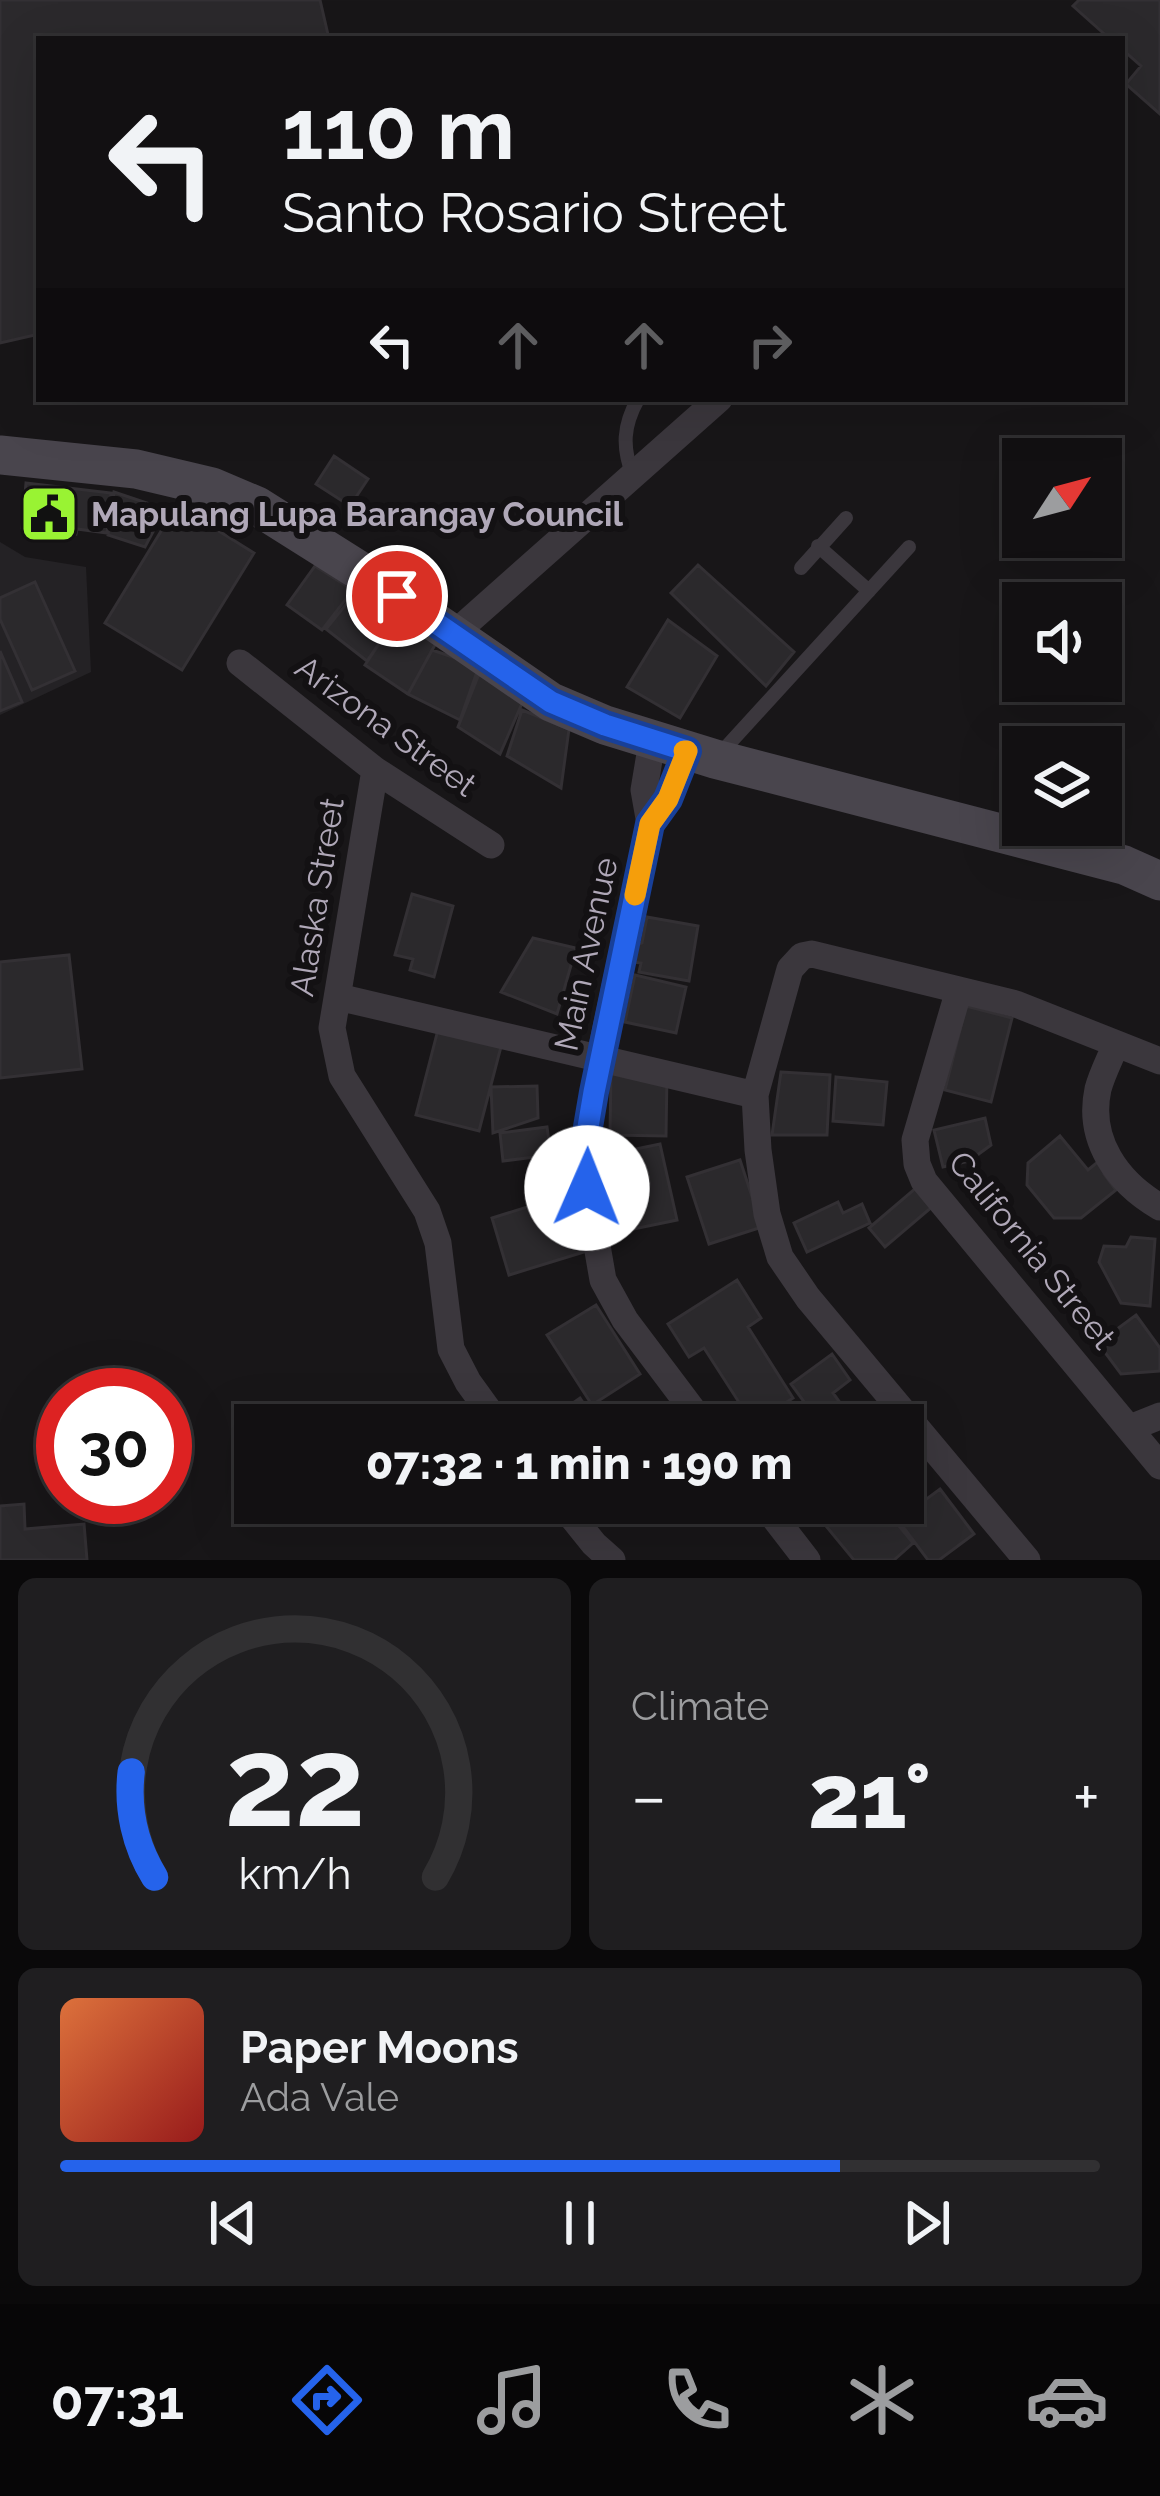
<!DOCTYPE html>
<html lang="en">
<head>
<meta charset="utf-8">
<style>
	:root { --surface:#121012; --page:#1f1e20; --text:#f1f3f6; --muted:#9c9d9f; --line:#313032; --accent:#2563eb }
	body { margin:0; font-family:Raleway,sans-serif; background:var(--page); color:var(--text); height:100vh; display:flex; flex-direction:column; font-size:45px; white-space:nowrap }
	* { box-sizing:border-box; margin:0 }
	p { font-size:39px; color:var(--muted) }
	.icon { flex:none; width:66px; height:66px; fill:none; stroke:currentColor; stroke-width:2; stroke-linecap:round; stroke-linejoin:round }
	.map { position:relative; height:1560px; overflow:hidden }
	.details { display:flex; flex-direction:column; gap:18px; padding:18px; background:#0a090a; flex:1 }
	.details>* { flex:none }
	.banner { position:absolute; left:36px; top:36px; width:1089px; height:366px; border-radius:0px; box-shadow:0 12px 48px #0002,0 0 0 3px var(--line); background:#121012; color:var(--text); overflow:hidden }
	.needle { width:78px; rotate:54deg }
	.controls { position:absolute; left:1002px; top:438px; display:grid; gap:24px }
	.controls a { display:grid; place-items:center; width:120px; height:120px; border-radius:0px; background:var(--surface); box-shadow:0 12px 48px #0002,0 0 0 3px var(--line); font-size:60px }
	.speed { position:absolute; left:36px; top:1368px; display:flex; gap:24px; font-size:60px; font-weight:700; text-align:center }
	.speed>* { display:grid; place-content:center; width:156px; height:156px; border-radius:50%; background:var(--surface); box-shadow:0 12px 48px #0002,0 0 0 3px var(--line); line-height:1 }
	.speed .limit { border:18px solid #d22; background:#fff; color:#111 }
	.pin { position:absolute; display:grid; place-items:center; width:102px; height:102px; color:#fff; margin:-51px; border:6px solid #fff; border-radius:50%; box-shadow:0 3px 12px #0007 }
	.me { position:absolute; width:132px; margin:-66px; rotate:1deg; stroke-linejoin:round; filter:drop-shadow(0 0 9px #0008) }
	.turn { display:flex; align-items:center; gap:42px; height:252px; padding:0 48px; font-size:54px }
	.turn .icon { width:156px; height:156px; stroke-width:2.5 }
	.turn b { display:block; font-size:84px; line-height:102px }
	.lanes { display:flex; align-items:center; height:114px; padding:0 48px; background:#0003; justify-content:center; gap:60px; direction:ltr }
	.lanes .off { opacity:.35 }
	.big { font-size:90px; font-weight:800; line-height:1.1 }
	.details .widget { flex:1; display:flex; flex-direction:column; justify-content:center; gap:18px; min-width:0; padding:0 42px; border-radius:18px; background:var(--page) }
	.details .dial { align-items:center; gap:0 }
	.dial svg { height:312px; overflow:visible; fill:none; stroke:var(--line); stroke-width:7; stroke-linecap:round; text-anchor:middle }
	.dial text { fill:var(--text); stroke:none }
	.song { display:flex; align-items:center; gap:36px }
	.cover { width:144px; height:144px; border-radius:18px; background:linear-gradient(135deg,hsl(20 70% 55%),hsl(0 70% 35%)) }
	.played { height:12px; border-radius:6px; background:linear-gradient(90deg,var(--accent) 75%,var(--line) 75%) }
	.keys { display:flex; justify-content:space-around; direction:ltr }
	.heat { display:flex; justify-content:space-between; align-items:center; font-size:66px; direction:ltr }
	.details .tiles { flex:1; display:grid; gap:18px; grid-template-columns:1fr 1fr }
	.widget:last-child { grid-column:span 2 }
	.trip { position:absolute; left:234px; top:1404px; width:690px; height:120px; border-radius:0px; background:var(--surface); box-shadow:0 12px 48px #0002,0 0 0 3px var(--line); font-weight:800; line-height:120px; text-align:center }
	.menu { display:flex; height:192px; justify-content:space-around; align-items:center; background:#070607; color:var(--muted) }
	.menu .icon { width:84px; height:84px }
	.menu .on { color:var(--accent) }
	.menu b { font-size:54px; color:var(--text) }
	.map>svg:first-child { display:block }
</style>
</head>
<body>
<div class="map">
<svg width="1160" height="1560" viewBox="0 0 1160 1560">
	<rect width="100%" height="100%" fill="#181618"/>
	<path fill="#242225" d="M0,542L25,557L86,567L91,672L0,715Z"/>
	<path fill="#2b292c" stroke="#333034" stroke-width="3" d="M0,0H320L329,39H39V334L0,343Z
		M1079,0H1160V114L1126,84L1141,66L1122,49V39H1110L1073,6Z
		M334,456L368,479L350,506L316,484Z
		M26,483L111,493L107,533L77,529L76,534L22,528Z
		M114,492L165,509L145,547L108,535Z
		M177,505L254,553L182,670L105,623Z
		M698,565L794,652L766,686L671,593Z
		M315,566L353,590L322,630L287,605Z
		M35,582L75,671L32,690L0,619V598Z
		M356,592L397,617L367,661L326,629Z
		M397,617L436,643L408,694L365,665Z
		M668,620L717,656L680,718L627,687Z
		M432,650L479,666L460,720L408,694Z
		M0,651L22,702L0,711Z
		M479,674L523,701L500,754L458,727Z
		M522,710L569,729L561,788L507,756Z
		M412,894L453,906L434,977L410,970L413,959L395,955Z
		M647,917L698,926L689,981L639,972L641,963L632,962L634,946L642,943Z
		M533,938L576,948L557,1014L501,992Z
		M69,955L82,1069L0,1078V962Z
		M635,975L686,987L676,1033L625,1022Z
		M966,1006L1012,1018L991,1102L945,1090Z
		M440,1022L503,1039L479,1131L416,1115Z
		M611,1072L667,1073L666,1136L610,1135Z
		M781,1072L830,1075L827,1135H772Z
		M836,1077L887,1082L883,1125L833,1121Z
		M537,1086L538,1118L493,1133L491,1087Z
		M985,1118L991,1145L969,1161L943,1167L934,1130Z
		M547,1127L551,1155L503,1161L500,1133Z
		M1060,1136L1088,1170L1104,1157V1174L1116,1190L1081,1218H1054L1027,1185L1028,1163Z
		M660,1144L677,1220L624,1231L607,1155Z
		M740,1160L762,1227L709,1244L687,1177Z
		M917,1187L933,1206L885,1247L869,1228Z
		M566,1195L584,1252L509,1275L492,1218Z
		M838,1202L843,1213L862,1204L870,1223L807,1252L794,1223Z
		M1131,1237L1155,1239L1150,1306L1121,1303L1099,1262L1104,1246L1126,1247Z
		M737,1280L761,1318L748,1327L793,1398L753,1424L704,1348L689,1357L668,1324Z
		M596,1305L640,1374L592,1405L547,1335Z
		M1136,1315L1160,1348V1371L1121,1374L1098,1343Z
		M832,1354L850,1380L833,1393L851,1418L842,1425H821L791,1384Z
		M580,1398L598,1425H541Z
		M881,1404L899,1425H857Z
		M940,1489L974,1534L939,1560H928L898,1520Z
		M671,1503H705L685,1520Z
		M818,1503H880L913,1543L894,1560H854L812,1509Z
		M24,1504L25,1529L84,1524L87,1560H0V1506Z"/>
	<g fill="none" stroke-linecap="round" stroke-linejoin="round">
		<path stroke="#3b373d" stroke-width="14" d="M633,476C622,447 623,426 638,399
			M818,546L869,591
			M801,568L846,518
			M718,756L909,547"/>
		<path stroke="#3b373d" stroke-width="27" d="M454,634L719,399
			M240,663L375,770L491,845
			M687,751L668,799L650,824L600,1056L588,1127L587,1188L603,1280L625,1320L704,1425
			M375,770L332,1028L342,1076L427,1211L438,1243L451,1349L468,1382L499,1425
			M650,824L644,790L652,742
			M959,990L915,1140L917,1164L924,1181L1160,1466
			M338,997L755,1095
			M1116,1044C1110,1059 1102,1074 1098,1089C1087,1140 1117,1182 1160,1207
			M1130,1428L1160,1416
			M561,1503L594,1544L612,1560
			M763,1503L807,1560
			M1027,1560L808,1298L780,1257L767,1214L758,1150L755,1095L790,969L802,956L812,954L1016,1004L1160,1061"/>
		<path stroke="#49454d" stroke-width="39" d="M0,455L136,469L212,487L257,506L368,576L551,702L605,725L715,759L1124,865L1160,881"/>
	</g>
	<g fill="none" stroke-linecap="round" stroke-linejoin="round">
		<g stroke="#184099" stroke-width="30">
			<path id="route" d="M397,596L551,702L605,725L687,751L668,799L650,824L594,1092L588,1127L587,1188"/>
		</g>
		<use href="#route" stroke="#2563eb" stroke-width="21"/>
		<path stroke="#f59e0b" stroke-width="21" d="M635,895L650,824L668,799L687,751H684"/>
	</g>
	<defs>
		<g id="civic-square" transform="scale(3)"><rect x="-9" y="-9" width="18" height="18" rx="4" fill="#99f333" stroke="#131113"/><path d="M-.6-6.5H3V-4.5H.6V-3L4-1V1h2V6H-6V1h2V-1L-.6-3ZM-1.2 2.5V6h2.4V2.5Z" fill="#111"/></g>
	</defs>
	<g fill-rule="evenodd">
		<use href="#civic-square" x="49" y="514"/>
	</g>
	<g text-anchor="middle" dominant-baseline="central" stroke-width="12" stroke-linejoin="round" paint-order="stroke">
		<g font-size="33" font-weight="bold" fill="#b0a8b8" stroke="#131113" text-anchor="start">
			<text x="91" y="514">Mapulang Lupa Barangay Council</text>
		</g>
		<g font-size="33" fill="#b0a8b8" stroke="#131113">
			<text transform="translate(386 726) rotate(36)">Arizona Street</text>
			<text transform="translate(317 897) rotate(-81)">Alaska Street</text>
			<text transform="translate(586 954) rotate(-78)">Main Avenue</text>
			<text transform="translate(1032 1250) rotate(51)">California Street</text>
		</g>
	</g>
</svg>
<div class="controls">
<a><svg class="needle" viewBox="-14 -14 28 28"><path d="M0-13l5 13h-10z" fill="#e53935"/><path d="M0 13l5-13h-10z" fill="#9c9d9f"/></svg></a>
<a><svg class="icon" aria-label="sound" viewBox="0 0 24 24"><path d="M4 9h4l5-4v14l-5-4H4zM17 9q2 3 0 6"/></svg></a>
<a><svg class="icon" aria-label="layers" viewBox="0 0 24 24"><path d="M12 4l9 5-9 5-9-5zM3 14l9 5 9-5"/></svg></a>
</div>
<div class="speed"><div class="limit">30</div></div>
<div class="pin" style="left:397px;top:596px;background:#d93025"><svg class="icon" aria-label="arrive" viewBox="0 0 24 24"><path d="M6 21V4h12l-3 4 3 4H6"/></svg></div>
<svg class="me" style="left:587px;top:1188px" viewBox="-20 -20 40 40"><circle r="19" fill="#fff"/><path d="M0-13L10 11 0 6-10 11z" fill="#2563eb"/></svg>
<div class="trip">07:32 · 1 min · 190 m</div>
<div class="banner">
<div class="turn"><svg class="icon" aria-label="left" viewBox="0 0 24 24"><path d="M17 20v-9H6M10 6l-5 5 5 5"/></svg><div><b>110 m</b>Santo Rosario Street</div></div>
<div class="lanes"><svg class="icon" aria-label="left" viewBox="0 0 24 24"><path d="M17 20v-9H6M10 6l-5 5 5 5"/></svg><svg class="icon off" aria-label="ahead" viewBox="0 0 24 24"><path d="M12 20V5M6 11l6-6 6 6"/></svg><svg class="icon off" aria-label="ahead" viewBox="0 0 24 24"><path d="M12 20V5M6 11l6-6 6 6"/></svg><svg class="icon off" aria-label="right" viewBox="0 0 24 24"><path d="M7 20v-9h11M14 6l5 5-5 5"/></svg></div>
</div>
</div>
<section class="details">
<div class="tiles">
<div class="widget dial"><svg viewBox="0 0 100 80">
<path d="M14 69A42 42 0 1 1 86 69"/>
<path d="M14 69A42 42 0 0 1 8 42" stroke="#2563eb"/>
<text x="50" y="56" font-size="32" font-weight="700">22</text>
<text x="50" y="72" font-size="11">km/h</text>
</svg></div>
<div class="widget"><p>Climate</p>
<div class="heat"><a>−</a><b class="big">21°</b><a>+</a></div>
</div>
<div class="widget">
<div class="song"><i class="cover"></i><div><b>Paper Moons</b><p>Ada Vale</p></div></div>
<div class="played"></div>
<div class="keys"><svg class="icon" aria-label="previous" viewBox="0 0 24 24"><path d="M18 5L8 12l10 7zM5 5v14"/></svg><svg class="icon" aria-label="pause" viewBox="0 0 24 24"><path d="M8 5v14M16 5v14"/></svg><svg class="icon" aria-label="next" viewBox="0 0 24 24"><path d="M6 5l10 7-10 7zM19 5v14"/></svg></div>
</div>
</div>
</section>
<nav class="menu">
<b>07:31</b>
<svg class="icon on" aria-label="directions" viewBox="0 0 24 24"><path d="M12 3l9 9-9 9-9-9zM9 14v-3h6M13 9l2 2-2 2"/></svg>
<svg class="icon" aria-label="music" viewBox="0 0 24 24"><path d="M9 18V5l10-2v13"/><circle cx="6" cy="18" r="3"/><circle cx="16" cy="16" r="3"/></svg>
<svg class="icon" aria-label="phone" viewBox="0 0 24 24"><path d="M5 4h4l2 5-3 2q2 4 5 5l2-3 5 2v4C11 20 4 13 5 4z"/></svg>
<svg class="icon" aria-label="climate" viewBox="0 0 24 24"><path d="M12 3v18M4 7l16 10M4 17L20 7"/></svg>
<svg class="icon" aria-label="car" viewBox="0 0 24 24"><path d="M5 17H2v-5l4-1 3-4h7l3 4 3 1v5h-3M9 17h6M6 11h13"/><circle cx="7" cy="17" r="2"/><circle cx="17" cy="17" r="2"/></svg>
</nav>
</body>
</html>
